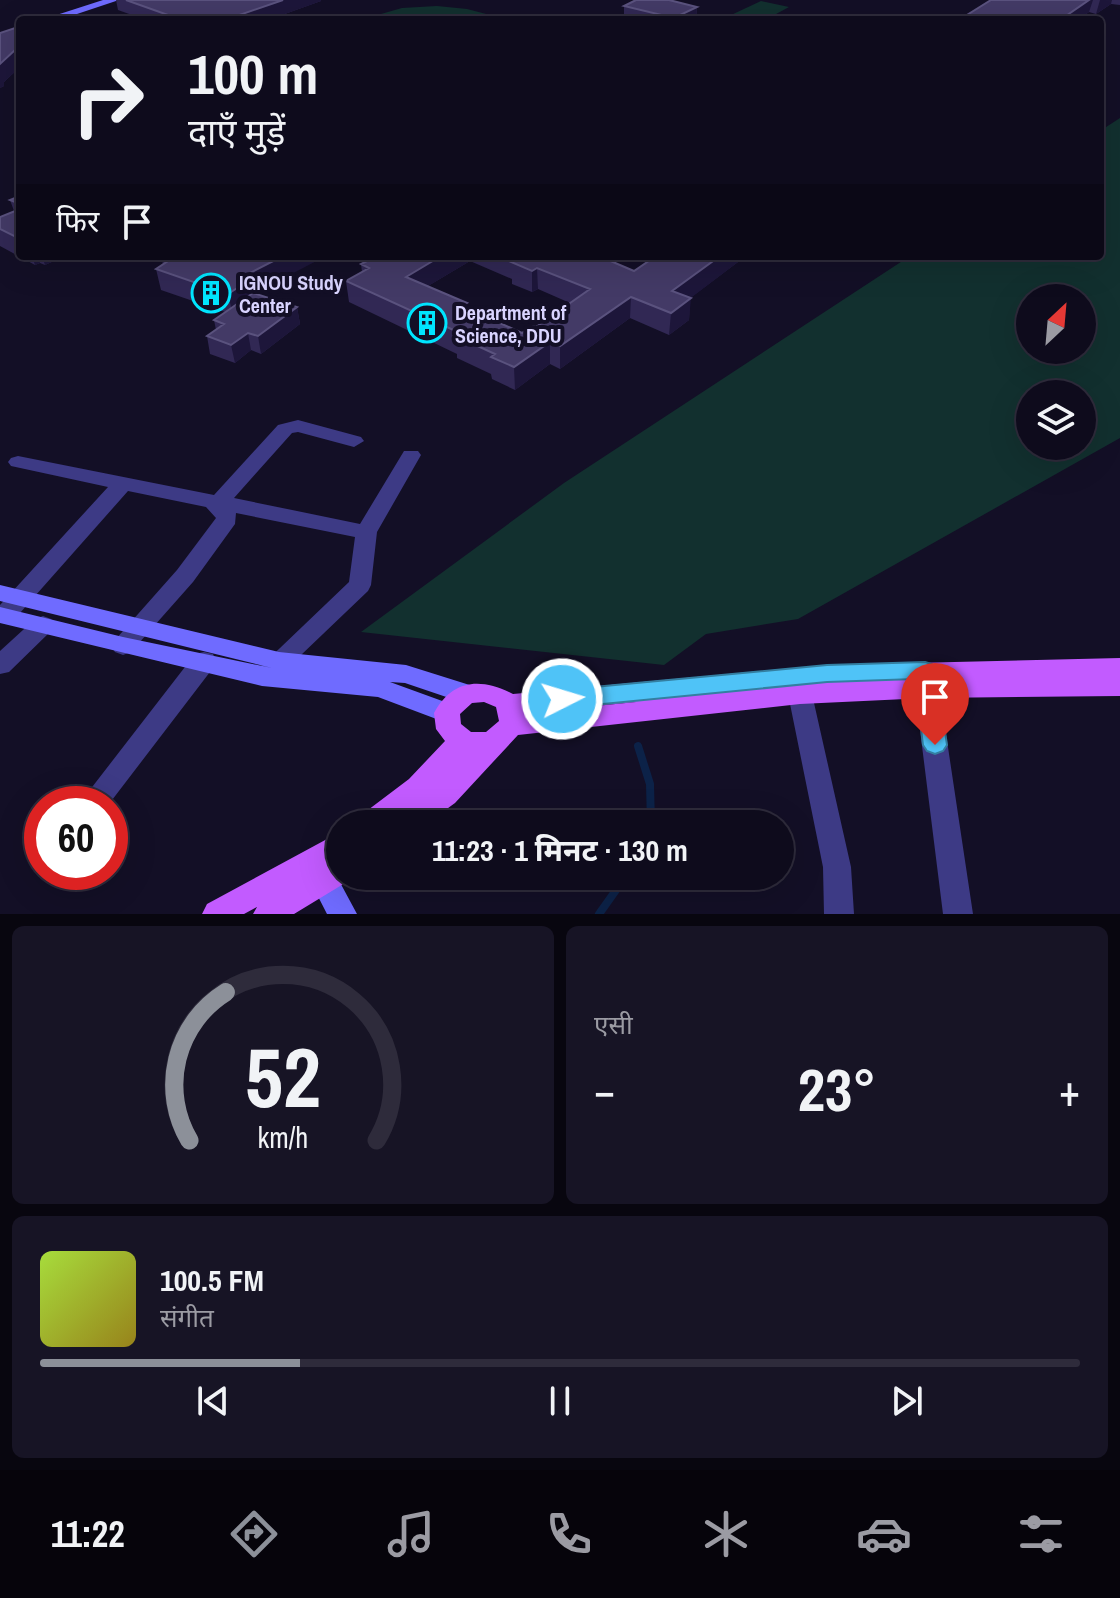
<!DOCTYPE html>
<html lang="hi">
<head>
<meta charset="utf-8">
<style>
	:root { --surface:#0e0b1c; --page:#171425; --text:#f1f3f6; --muted:#9b9ba3; --line:#2e2b3b; --accent:#8c9099 }
	body { margin:0; font-family:"Archivo Narrow","Noto Sans Devanagari",sans-serif; background:var(--page); color:var(--text); height:100vh; display:flex; flex-direction:column; font-size:30px; white-space:nowrap }
	* { box-sizing:border-box; margin:0 }
	p { font-size:26px; color:var(--muted) }
	.icon { flex:none; width:44px; height:44px; fill:none; stroke:currentColor; stroke-width:2; stroke-linecap:round; stroke-linejoin:round }
	.map { position:relative; height:914px; overflow:hidden }
	.side { display:flex; flex-direction:column; gap:12px; padding:12px; background:#08060f; flex:1 }
	.side>* { flex:none }
	.top-card { position:absolute; left:16px; top:16px; width:1088px; height:244px; border-radius:8px; box-shadow:0 8px 32px #0002,0 0 0 2px var(--line); background:#0e0b1c; color:var(--text); overflow:hidden }
	.needle { width:52px; rotate:26deg }
	.buttons { position:absolute; left:1016px; top:284px; display:grid; gap:16px }
	.buttons a { display:grid; place-items:center; width:80px; height:80px; border-radius:50%; background:var(--surface); box-shadow:0 8px 32px #0002,0 0 0 2px var(--line); font-size:40px }
	.speed { position:absolute; left:24px; top:786px; display:flex; gap:16px; font-size:40px; font-weight:700; text-align:center }
	.speed>* { display:grid; place-content:center; width:104px; height:104px; border-radius:50%; background:var(--surface); box-shadow:0 8px 32px #0002,0 0 0 2px var(--line); line-height:1 }
	.speed .limit { border:12px solid #d22; background:#fff; color:#111 }
	.pin { position:absolute; display:grid; place-items:center; width:68px; height:68px; color:#fff; margin:-82px -34px; border-radius:50% 50% 50% 0; rotate:-45deg; box-shadow:0 0 8px #0007 }
	.pin .icon { rotate:45deg }
	.me { position:absolute; width:88px; margin:-44px; rotate:85deg; stroke-linejoin:round; filter:drop-shadow(0 0 6px #0008) }
	.turn { display:flex; align-items:center; gap:28px; height:168px; padding:0 40px; font-size:36px }
	.turn .icon { width:104px; height:104px; stroke-width:2.5 }
	.turn b { display:block; font-size:56px; line-height:68px }
	.then { display:flex; align-items:center; height:76px; padding:0 40px; background:#0003; gap:16px; font-size:30px }
	.big { font-size:60px; font-weight:700; line-height:1.1 }
	.side .tile { flex:1; display:flex; flex-direction:column; justify-content:center; gap:12px; min-width:0; padding:0 28px; border-radius:12px; background:var(--page) }
	.side .dial { align-items:center; gap:0 }
	.dial svg { height:208px; overflow:visible; fill:none; stroke:var(--line); stroke-width:7; stroke-linecap:round; text-anchor:middle }
	.dial text { fill:var(--text); stroke:none }
	.song { display:flex; align-items:center; gap:24px }
	.cover { width:96px; height:96px; border-radius:12px; background:linear-gradient(135deg,hsl(80 70% 55%),hsl(50 70% 35%)) }
	.played { height:8px; border-radius:4px; background:linear-gradient(90deg,var(--accent) 25%,var(--line) 25%) }
	.keys { display:flex; justify-content:space-around; direction:ltr }
	.heat { display:flex; justify-content:space-between; align-items:center; font-size:44px; direction:ltr }
	.side .tiles { flex:1; display:grid; gap:12px; grid-template-columns:1fr 1fr }
	.tile:last-child { grid-column:span 2 }
	.trip { position:absolute; left:326px; top:810px; width:468px; height:80px; border-radius:40px; background:var(--surface); box-shadow:0 8px 32px #0002,0 0 0 2px var(--line); font-weight:700; line-height:80px; text-align:center }
	.tab-bar { display:flex; height:128px; justify-content:space-around; align-items:center; background:#06040b; color:var(--muted) }
	.tab-bar .icon { width:56px; height:56px }
	.tab-bar .active { color:var(--accent) }
	.tab-bar b { font-size:36px; color:var(--text) }
	.map>svg:first-child { display:block }
</style>
</head>
<body>
<div class="map">
<svg width="1120" height="914" viewBox="0 0 1120 914">
	<rect width="100%" height="100%" fill="#130f26"/>
	<path fill="#12302f" fill-rule="evenodd" d="M761,1L789,7L765,20L729,16Z
		M437,6L467,9L509,20H360L402,8Z
		M1120,118V438L798,619L706,634L664,665L361,632L564,483L910,256H1100V131ZM1082,298V350H1030V298ZM1030,394H1082V446H1030Z"/>
	<g fill="none" stroke-linecap="round" stroke-linejoin="round">
		<path stroke="#0c2248" stroke-width="8" d="M638,746L650,784L651,824
			M599,914L626,876"/>
		<path fill="#3d3a85" fill-rule="evenodd" d="M298,420L361,437L364,441L354,447L298,432L292,433L234,498L360,524L404,451H418L421,455L377,532L371,585L368,591L278,677L269,679L260,677L257,670L349,582L355,537L236,513L235,524L193,582L131,652L123,655L115,652L111,646L115,640L177,570L216,518L206,507L128,491L12,622L0,623V605L108,487L11,466L8,462L11,458L18,456L214,495L278,425Z
			M43,616L51,619L55,625L51,631L9,672L0,674V651L35,619Z
			M204,652L213,654L216,661L213,668L109,804H79L195,654Z
			M925,665L934,667L937,674L973,914H943L913,674L916,667Z
			M800,684L809,687L812,694L851,867L854,914H824L823,867L788,694L791,687Z"/>
		<path fill="#6f6bff" fill-rule="evenodd" d="M103,0H119L59,20H41Z
			M0,585L279,652L406,665L476,687L479,694L476,701L467,704L405,683L390,682L456,706L460,713L456,720L447,723L378,697L262,686L0,623V607L123,637L272,668L0,601Z
			M319,858L329,862L357,914H327L305,871L309,862Z"/>
		<path fill="#c25bff" fill-rule="evenodd" d="M1120,658V676H1111H1120V696L927,698L800,704L518,735L455,803L426,824H356L360,816L409,779L445,741L436,729L434,713C453,678 482,678 513,694L827,665ZM484,702L496,707L499,721L486,732H471L461,724L460,714L472,703ZM636,702L524,713V712Z
			M340,832V876H352L350,880L294,914H253L257,907L244,914H202L207,904Z"/>
	</g>
	<path fill="#312854" fill-rule="evenodd" d="M116,0H320L321,1L268,20H146L118,10Z
		M991,0H1120V5L1111,4L1096,14L1089,12L1078,20H959Z
		M624,6L697,7L696,20H629L624,19Z
		M20,30V67L4,82V86L0,88Z
		M20,196V256H65L45,265L40,263L35,265L0,246V217L14,211L10,200Z
		M390,256H599L634,271L742,259L690,298L689,320L669,335L630,318L560,369L550,364L515,390L492,379L491,374L457,358V354L349,302L346,281L362,272L361,264L385,259ZM470,261L512,279V284L532,292L538,289L570,303L536,327L522,333L467,308L428,286Z
		M162,259L257,292V294L297,307L300,324L261,354L251,350L235,363L210,354L207,336L216,330L214,320L225,312L161,290L156,269L163,265Z"/>
	<path fill="#1d163a" d="M283,0H320L321,1L268,20H225Z
		M1089,0H1093L1089,12L1078,20H1060Z
		M1100,0H1112L1111,4L1096,14Z
		M697,7L696,20H674V18Z
		M15,50L20,67L4,82V86L0,88V64Z
		M32,256H38L40,263L35,265Z
		M42,256H65L45,265Z
		M283,256H326L257,292L258,298L233,315L228,294L246,275Z
		M441,256H470V261L408,298L406,277Z
		M720,256H743L742,259L671,313L672,291Z
		M537,268L538,289L532,292V271Z
		M631,297L630,318L560,369V346Z
		M691,298L689,320L669,335L671,313Z
		M297,307L300,324L261,354L258,336Z
		M248,333L251,350L235,363L231,345Z
		M550,342V364L515,390L514,367Z"/>
	<path fill="#433a66" stroke="#5a527e" stroke-width="2" d="M126,0H283L225,20H182Z
		M636,0H669L697,7L674,18L624,6Z
		M991,0H1089L1060,20H959Z
		M752,17L765,20H747Z
		M15,28L20,30V52L15,50L0,64V33Z
		M20,196V204L10,200Z
		M20,209V239L0,229V217Z
		M167,256H283L246,275L254,277L228,294L156,269L168,261L162,259Z
		M377,256L385,259L390,256H441L406,277L467,303L462,306L522,333L532,326L536,327L590,289L537,268L532,271L511,262L517,259L508,256H599L634,271L656,256H720L672,291L691,298L671,313L631,297L560,346L550,342L514,367L491,357L495,354L456,336L460,333L346,281L369,268L361,264Z
		M253,293L297,307L258,336L248,333L231,345L207,336L224,324L214,320Z"/>
	<path fill="#4fc3f7" stroke="#337fa1" stroke-width="2" d="M925,662L932,664L936,670L947,745L943,751L935,754L927,751L923,745L915,679L827,682L562,708L554,705L550,699L554,692L562,690L827,665Z"/>
	<defs>
		<g id="building-ring" transform="scale(2)"><circle r="9.5" fill="#130f26" stroke="#00e5ff" stroke-width="1.5"/><path d="M-4-6H4V6H1V3H-1V6H-4ZM-2.5-4.3h1.7v1.8h-1.7ZM.8-4.3h1.7v1.8H.8ZM-2.5-1h1.7V.8h-1.7ZM.8-1h1.7V.8H.8Z" fill="#00e5ff"/></g>
	</defs>
	<g fill-rule="evenodd">
		<use href="#building-ring" x="211" y="293"/>
		<use href="#building-ring" x="427" y="323"/>
	</g>
	<g text-anchor="middle" dominant-baseline="central" stroke-width="8" stroke-linejoin="round" paint-order="stroke">
		<g font-size="20" font-weight="bold" fill="#d9d4ff" stroke="#130f26" text-anchor="start">
			<text x="239" y="282">IGNOU Study<tspan x="239" dy="23">Center</tspan></text>
			<text x="455" y="312">Department of<tspan x="455" dy="23">Science, DDU</tspan></text>
		</g>
	</g>
</svg>
<div class="buttons">
<a><svg class="needle" viewBox="-14 -14 28 28"><path d="M0-13l5 13h-10z" fill="#e53935"/><path d="M0 13l5-13h-10z" fill="#9b9ba3"/></svg></a>
<a><svg class="icon" aria-label="layers" viewBox="0 0 24 24"><path d="M12 4l9 5-9 5-9-5zM3 14l9 5 9-5"/></svg></a>
</div>
<div class="speed"><div class="limit">60</div></div>
<div class="pin" style="left:935px;top:745px;background:#d93025"><svg class="icon" aria-label="arrive" viewBox="0 0 24 24"><path d="M6 21V4h12l-3 4 3 4H6"/></svg></div>
<svg class="me" style="left:562px;top:699px" viewBox="-20 -20 40 40"><circle r="17" fill="#4fc3f7" stroke="#fff" stroke-width="3"/><path d="M0-11L8 9 0 5-8 9z" fill="#fff"/></svg>
<div class="trip">11:23 · 1 मिनट · 130 m</div>
<div class="top-card">
<div class="turn"><svg class="icon" aria-label="right" viewBox="0 0 24 24"><path d="M7 20v-9h11M14 6l5 5-5 5"/></svg><div><b>100 m</b>दाएँ मुड़ें</div></div>
<div class="then">फिर<svg class="icon" aria-label="arrive" viewBox="0 0 24 24"><path d="M6 21V4h12l-3 4 3 4H6"/></svg></div>
</div>
</div>
<section class="side">
<div class="tiles">
<div class="tile dial"><svg viewBox="0 0 100 80">
<path d="M14 69A42 42 0 1 1 86 69"/>
<path d="M14 69A42 42 0 0 1 28 12" stroke="#8c9099"/>
<text x="50" y="56" font-size="32" font-weight="700">52</text>
<text x="50" y="72" font-size="11">km/h</text>
</svg></div>
<div class="tile"><p>एसी</p>
<div class="heat"><a>−</a><b class="big">23°</b><a>+</a></div>
</div>
<div class="tile">
<div class="song"><i class="cover"></i><div><b>100.5 FM</b><p>संगीत</p></div></div>
<div class="played"></div>
<div class="keys"><svg class="icon" aria-label="previous" viewBox="0 0 24 24"><path d="M18 5L8 12l10 7zM5 5v14"/></svg><svg class="icon" aria-label="pause" viewBox="0 0 24 24"><path d="M8 5v14M16 5v14"/></svg><svg class="icon" aria-label="next" viewBox="0 0 24 24"><path d="M6 5l10 7-10 7zM19 5v14"/></svg></div>
</div>
</div>
</section>
<nav class="tab-bar">
<b>11:22</b>
<svg class="icon active" aria-label="directions" viewBox="0 0 24 24"><path d="M12 3l9 9-9 9-9-9zM9 14v-3h6M13 9l2 2-2 2"/></svg>
<svg class="icon" aria-label="music" viewBox="0 0 24 24"><path d="M9 18V5l10-2v13"/><circle cx="6" cy="18" r="3"/><circle cx="16" cy="16" r="3"/></svg>
<svg class="icon" aria-label="phone" viewBox="0 0 24 24"><path d="M5 4h4l2 5-3 2q2 4 5 5l2-3 5 2v4C11 20 4 13 5 4z"/></svg>
<svg class="icon" aria-label="climate" viewBox="0 0 24 24"><path d="M12 3v18M4 7l16 10M4 17L20 7"/></svg>
<svg class="icon" aria-label="car" viewBox="0 0 24 24"><path d="M5 17H2v-5l4-1 3-4h7l3 4 3 1v5h-3M9 17h6M6 11h13"/><circle cx="7" cy="17" r="2"/><circle cx="17" cy="17" r="2"/></svg>
<svg class="icon" aria-label="filters" viewBox="0 0 24 24"><path d="M4 7h16M4 17h16"/><circle cx="9" cy="7" r="2"/><circle cx="15" cy="17" r="2"/></svg>
</nav>
</body>
</html>
